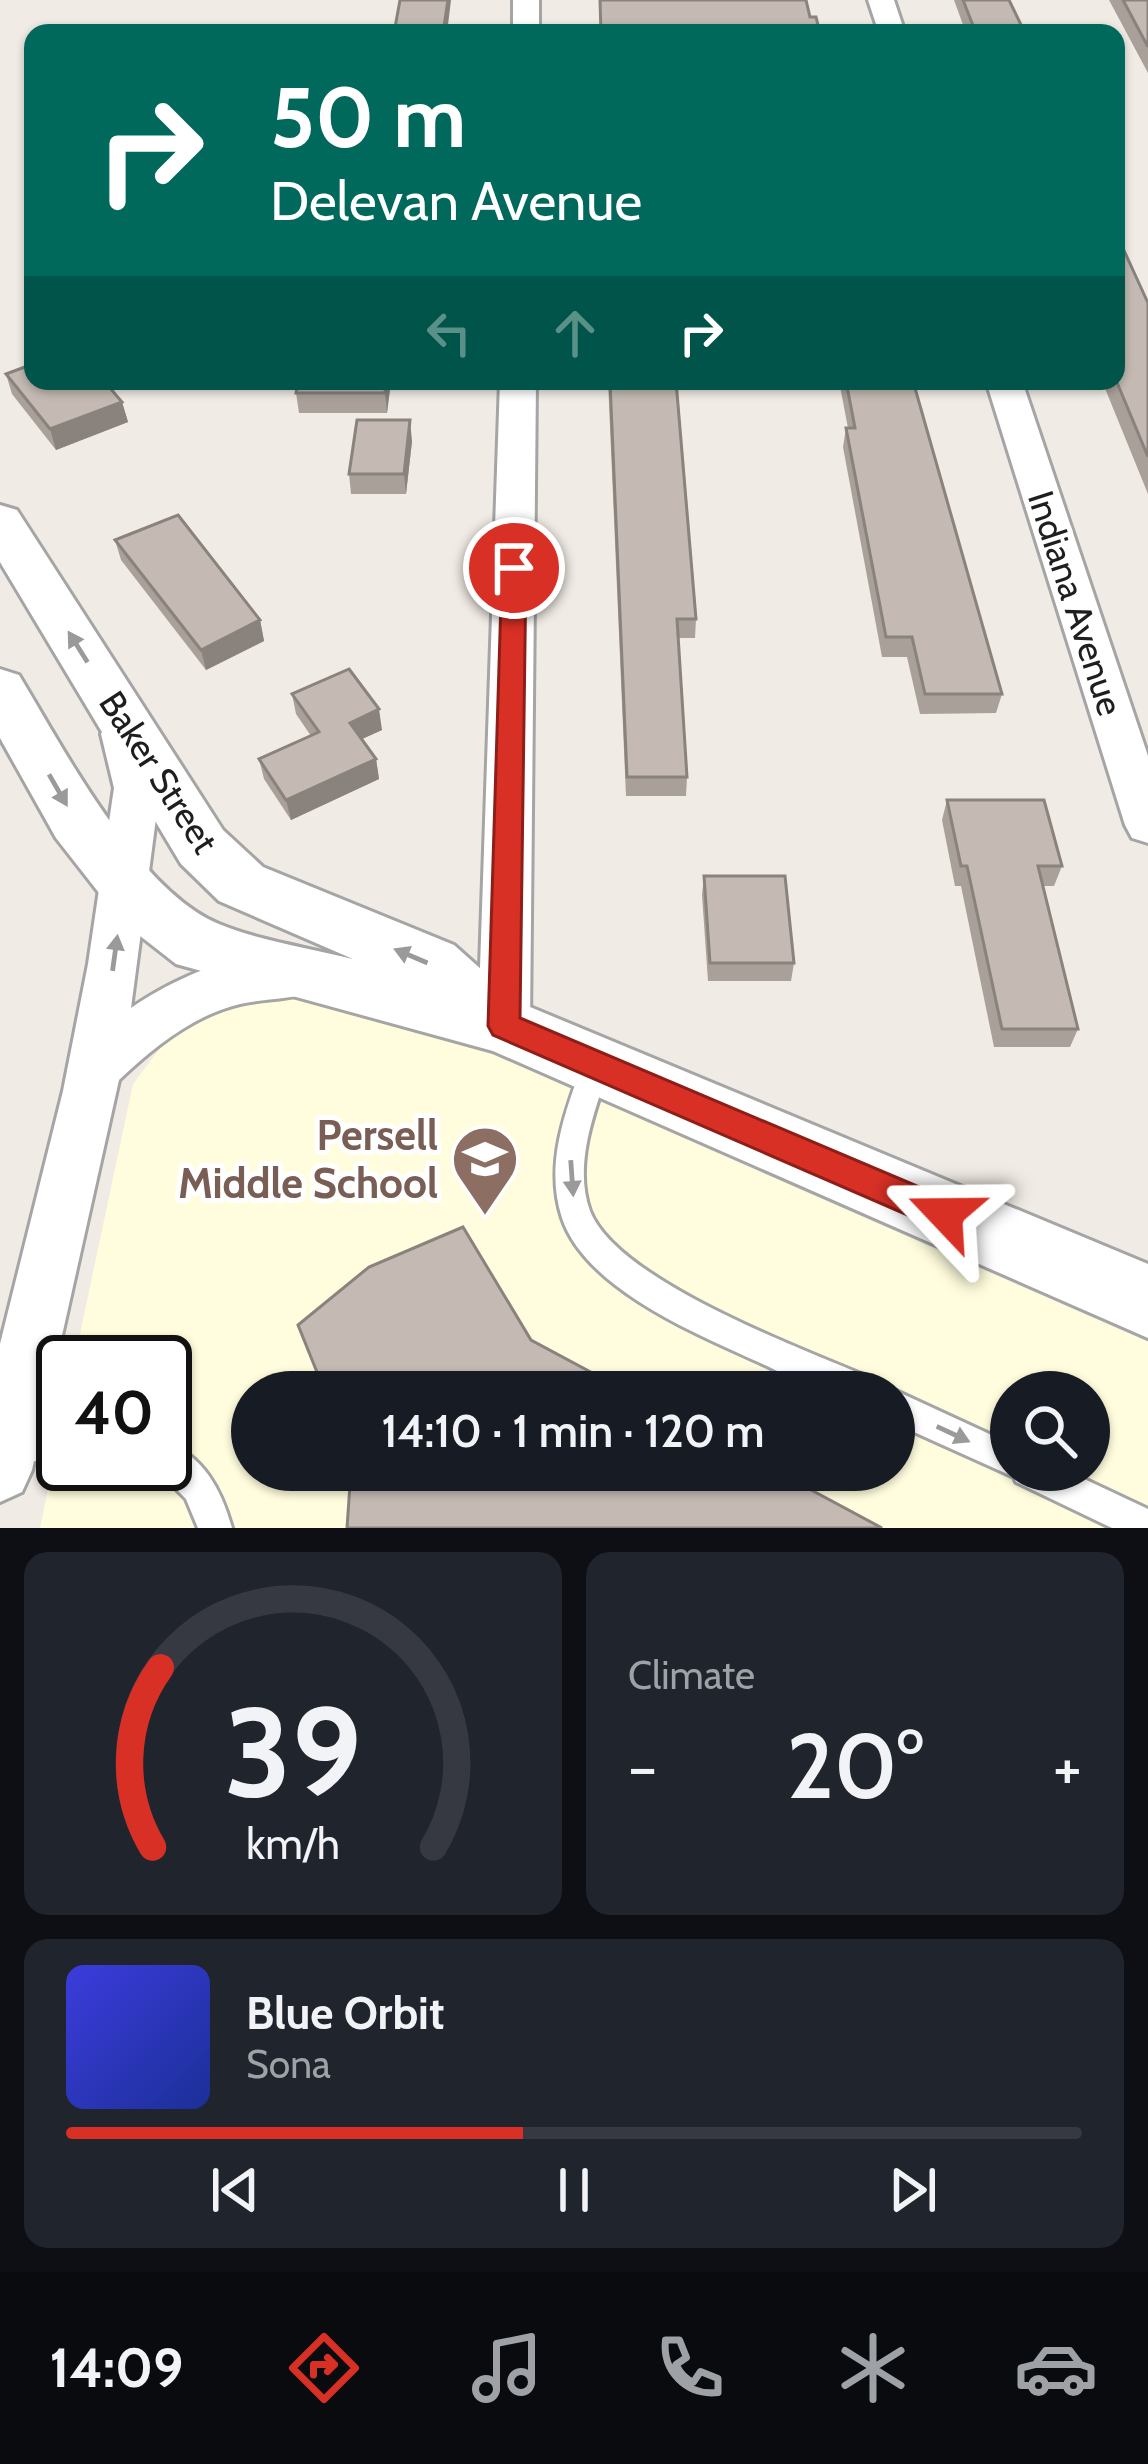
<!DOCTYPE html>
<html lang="en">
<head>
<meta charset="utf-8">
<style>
	:root { --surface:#171b24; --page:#20242c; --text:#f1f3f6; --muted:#9ea1a6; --line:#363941; --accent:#d93025 }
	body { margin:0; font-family:Cabin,sans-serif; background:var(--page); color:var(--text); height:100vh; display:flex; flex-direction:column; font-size:45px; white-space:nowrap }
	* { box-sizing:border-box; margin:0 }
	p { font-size:39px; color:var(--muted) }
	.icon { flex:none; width:66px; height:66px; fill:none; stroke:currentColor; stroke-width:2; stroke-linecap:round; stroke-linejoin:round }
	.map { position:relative; height:1528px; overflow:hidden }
	.sheet { display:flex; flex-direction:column; gap:24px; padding:24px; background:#0d0f14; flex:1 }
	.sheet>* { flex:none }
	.hud { position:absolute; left:24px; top:24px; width:1101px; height:366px; border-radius:24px; box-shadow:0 3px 9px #0004; background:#00695c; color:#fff; overflow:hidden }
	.fabs { position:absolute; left:990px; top:1371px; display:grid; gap:24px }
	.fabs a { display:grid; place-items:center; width:120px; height:120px; border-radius:50%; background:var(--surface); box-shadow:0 3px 9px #0004; font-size:60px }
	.speed { position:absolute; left:36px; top:1335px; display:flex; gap:24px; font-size:60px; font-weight:700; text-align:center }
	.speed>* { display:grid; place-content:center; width:156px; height:156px; border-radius:50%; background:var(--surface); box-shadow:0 3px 9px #0004; line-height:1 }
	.speed .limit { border:6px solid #111; border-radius:18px; background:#fff; color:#111 }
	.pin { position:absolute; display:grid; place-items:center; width:102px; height:102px; color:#fff; margin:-51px; border:6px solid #fff; border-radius:50%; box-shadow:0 3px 12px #0007 }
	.me { position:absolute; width:132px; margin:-66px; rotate:293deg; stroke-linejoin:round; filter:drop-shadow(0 0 9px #0008) }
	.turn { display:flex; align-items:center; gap:42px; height:252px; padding:0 48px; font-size:54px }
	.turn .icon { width:156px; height:156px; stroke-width:2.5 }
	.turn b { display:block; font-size:84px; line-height:102px }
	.lanes { display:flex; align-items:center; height:114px; padding:0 48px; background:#0003; justify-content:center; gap:60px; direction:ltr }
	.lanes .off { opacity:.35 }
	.big { font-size:90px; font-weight:600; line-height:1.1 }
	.sheet .card { flex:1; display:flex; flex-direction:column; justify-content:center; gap:18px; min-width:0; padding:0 42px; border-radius:24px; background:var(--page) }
	.sheet .dial { align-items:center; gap:0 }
	.dial svg { height:312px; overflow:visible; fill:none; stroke:var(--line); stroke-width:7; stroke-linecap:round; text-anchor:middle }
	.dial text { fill:var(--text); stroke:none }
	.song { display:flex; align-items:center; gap:36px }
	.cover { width:144px; height:144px; border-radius:18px; background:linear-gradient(135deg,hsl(240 70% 55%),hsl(230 70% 35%)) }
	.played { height:12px; border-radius:6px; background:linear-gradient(90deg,var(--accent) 45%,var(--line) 45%) }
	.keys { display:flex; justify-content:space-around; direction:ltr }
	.heat { display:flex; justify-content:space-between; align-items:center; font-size:66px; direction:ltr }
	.sheet .tiles { flex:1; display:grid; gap:24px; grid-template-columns:1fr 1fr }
	.card:last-child { grid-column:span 2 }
	.trip { position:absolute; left:231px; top:1371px; width:684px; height:120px; border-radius:60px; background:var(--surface); box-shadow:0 3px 9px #0004; font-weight:600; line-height:120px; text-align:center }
	.tabs { display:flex; height:192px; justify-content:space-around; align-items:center; background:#090b0e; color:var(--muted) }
	.tabs .icon { width:84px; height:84px }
	.tabs .selected { color:var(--accent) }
	.tabs b { font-size:54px; color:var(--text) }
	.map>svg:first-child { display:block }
</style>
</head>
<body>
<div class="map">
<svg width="1148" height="1528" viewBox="0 0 1148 1528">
	<rect width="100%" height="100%" fill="#f0ebe4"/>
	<path fill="#fffddd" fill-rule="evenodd" d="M330,983L1148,1342V1528H40L63,1415V1464H165V1362H74L133,1084L173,1031L200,1009ZM252,1392H894V1470H252ZM1011,1392H1089V1470H1011Z"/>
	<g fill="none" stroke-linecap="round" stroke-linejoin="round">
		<g stroke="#a5a5a5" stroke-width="6">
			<path id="service" d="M596,1054L606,1057L610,1066C595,1109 573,1165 590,1211C618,1282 806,1350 875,1380L879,1392C862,1392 841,1395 824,1391C805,1386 784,1374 765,1365C701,1336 586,1290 562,1218C545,1167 564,1114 582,1066L586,1057Z
				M894,1390L1011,1444V1470H1065L1148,1509V1528H1112L1016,1482L1014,1477L894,1423V1392H888Z
				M6,1428L63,1429V1463L0,1459V1431Z
				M165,1441C204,1457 221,1489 232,1528H198L186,1499L151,1464H165Z"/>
		</g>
		<g stroke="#a5a5a5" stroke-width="6">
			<path id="minor" d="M513,0H539V33H513Z
				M868,0H894L905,33H879Z
				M500,381H536L530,1026L522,1042L504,1048L486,1042L478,1026Z
				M986,381H1022L1148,756V843L1132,838L1125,825Z
				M123,718L139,722L160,788L131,1008C179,975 258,940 316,961L323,976L316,991C291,1000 266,998 240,1004C193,1015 153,1048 119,1080L32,1470L22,1492L0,1502V1344L63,1091L88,964L114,788L101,734L107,722Z"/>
		</g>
		<g stroke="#a5a5a5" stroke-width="6">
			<path id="tertiary" d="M0,505L17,510L223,830L263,867L454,945L518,1002L1148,1264V1338L493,1051L176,964L121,921L56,838L0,738V669L19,675C63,748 138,891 219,924C260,941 310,948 353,959L219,901L181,864L0,562Z"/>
		</g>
		<use href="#service" fill="#fff" fill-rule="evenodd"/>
		<use href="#minor" fill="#fff" fill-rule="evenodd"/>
		<use href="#tertiary" fill="#fff" fill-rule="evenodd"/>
	</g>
	<path fill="#a9a09a" d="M954,0H1009L1025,33H966Z
		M1109,0H1148V73Z
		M1148,303V494L1102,381H1116Z
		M6,374L122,402L128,422L56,450L12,394Z
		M391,381L387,413H299L296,393Z
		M608,381H676L696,619L695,638H678L687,777L686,796H626Z
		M839,381H913L1002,694L996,713L920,714L907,657H882L843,447L846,428H848Z
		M412,441L406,494H351L349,474Z
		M115,540L260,620L264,641L206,670L121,560Z
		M292,694L382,730L362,739L376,759L379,779L291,820L264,779L259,759L311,736L296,714Z
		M947,800L1062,866L1054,886H1042L1078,1029L1070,1047H994L961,886H955L942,820Z
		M704,876L794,963L791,981H708L702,895Z"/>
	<path fill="#89827d" d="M448,0H451L447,33H443Z
		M386,381H391L387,413L385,393Z
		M122,402L128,422L56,450L50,429Z
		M410,420L412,441L406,494L404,474Z
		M260,620L264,641L206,670L201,650Z
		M379,709L382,730L353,743L350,723Z
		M376,759L379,779L291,820L286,800Z"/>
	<path fill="#c4bab3" stroke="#89827d" stroke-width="3" d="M400,0H448L443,33H394Z
		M600,0H806L810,17H816L820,33H601Z
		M963,0H1009L1025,33H976Z
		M1123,0H1148V47Z
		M1116,233L1148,303V457L1116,380Z
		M33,364V381H104L122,402L50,429L6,374Z
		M298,381H386L385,393H296Z
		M610,381H676L696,619H677L687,777H627Z
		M846,381H913L1002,694H925L912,637H886L846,428H855Z
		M357,420H410L404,474H349Z
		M178,515L260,620L201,650L115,540Z
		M349,669L379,709L350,723L376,759L286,800L259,759L319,732L292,694Z
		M947,800H1044L1062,866H1038L1078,1029H1002L967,866H961Z
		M704,876H785L794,963H710Z
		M463,1227L531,1340L628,1392H325L298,1325L369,1267Z
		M351,1470H774L882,1528H347Z"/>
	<defs><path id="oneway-solid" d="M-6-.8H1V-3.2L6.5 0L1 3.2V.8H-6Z" transform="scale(3)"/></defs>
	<g fill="#9a9a9a">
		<use href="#oneway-solid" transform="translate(78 647) rotate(-122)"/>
		<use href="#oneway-solid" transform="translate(58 790) rotate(60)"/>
		<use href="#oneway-solid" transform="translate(115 953) rotate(-82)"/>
		<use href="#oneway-solid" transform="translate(411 956) rotate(-157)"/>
		<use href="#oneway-solid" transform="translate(572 1178) rotate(86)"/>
		<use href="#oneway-solid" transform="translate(953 1434) rotate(25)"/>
	</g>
	<path fill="#d93025" stroke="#8d1f18" stroke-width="3" d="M514,559L526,568L520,1018L957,1203L962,1214L957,1226L945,1230L933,1226L493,1035L488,1026L502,568Z"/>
	<defs>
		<g id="school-pin" transform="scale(3.45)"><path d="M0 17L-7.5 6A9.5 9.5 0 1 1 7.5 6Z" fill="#8d6e63" stroke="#fff"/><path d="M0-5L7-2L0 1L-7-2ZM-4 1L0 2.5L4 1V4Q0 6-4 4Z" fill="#fff"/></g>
	</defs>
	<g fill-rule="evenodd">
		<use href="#school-pin" x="485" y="1159"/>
	</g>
	<g text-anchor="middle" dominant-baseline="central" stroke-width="10" stroke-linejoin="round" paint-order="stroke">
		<g font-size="36" fill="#1e1e1e" stroke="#fff">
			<text transform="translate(1076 603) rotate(72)">Indiana Avenue</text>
			<text transform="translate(159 772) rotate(57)">Baker Street</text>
		</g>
		<g font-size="42" font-weight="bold" fill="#785e54" stroke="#fff" text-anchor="end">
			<text x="438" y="1135">Persell<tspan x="438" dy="48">Middle School</tspan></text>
		</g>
	</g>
</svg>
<div class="fabs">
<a><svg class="icon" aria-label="search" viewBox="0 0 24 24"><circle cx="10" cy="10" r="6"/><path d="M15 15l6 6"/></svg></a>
</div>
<div class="speed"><div class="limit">40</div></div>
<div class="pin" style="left:514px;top:568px;background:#d93025"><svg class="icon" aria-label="arrive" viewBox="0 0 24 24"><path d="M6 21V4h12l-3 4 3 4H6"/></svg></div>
<svg class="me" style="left:945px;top:1214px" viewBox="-20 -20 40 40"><path d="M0-17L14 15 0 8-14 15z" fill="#d93025" stroke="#fff" stroke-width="4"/></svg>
<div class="trip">14:10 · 1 min · 120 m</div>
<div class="hud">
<div class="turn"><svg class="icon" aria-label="right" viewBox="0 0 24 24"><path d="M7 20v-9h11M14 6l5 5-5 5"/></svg><div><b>50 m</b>Delevan Avenue</div></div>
<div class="lanes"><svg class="icon off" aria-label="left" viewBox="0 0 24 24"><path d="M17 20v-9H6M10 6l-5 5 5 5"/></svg><svg class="icon off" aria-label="ahead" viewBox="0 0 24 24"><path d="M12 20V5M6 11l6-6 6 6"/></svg><svg class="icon" aria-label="right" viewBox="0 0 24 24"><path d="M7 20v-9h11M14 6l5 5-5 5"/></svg></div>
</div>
</div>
<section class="sheet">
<div class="tiles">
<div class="card dial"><svg viewBox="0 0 100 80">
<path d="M14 69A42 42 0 1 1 86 69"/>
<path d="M14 69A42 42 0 0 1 16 23" stroke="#d93025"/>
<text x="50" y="56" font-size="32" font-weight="700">39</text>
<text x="50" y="72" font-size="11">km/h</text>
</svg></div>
<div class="card"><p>Climate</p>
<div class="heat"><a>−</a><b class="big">20°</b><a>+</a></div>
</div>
<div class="card">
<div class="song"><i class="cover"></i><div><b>Blue Orbit</b><p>Sona</p></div></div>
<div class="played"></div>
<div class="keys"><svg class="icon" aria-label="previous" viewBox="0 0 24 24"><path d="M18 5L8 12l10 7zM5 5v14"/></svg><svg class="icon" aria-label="pause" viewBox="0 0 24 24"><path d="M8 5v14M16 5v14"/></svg><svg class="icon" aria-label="next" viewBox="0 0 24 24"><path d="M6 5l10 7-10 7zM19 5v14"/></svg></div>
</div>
</div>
</section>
<nav class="tabs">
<b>14:09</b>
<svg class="icon selected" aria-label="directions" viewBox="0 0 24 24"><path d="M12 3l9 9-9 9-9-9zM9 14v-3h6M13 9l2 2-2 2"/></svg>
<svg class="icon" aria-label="music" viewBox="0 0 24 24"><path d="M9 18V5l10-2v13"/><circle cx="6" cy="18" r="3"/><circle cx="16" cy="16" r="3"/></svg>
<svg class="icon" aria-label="phone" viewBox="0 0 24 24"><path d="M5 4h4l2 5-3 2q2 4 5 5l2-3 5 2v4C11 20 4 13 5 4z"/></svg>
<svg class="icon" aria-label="climate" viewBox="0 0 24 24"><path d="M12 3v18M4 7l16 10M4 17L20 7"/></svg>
<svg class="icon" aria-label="car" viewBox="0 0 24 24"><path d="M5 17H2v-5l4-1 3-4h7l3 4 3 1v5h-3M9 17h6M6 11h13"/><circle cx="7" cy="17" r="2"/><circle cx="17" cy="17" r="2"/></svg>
</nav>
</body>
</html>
